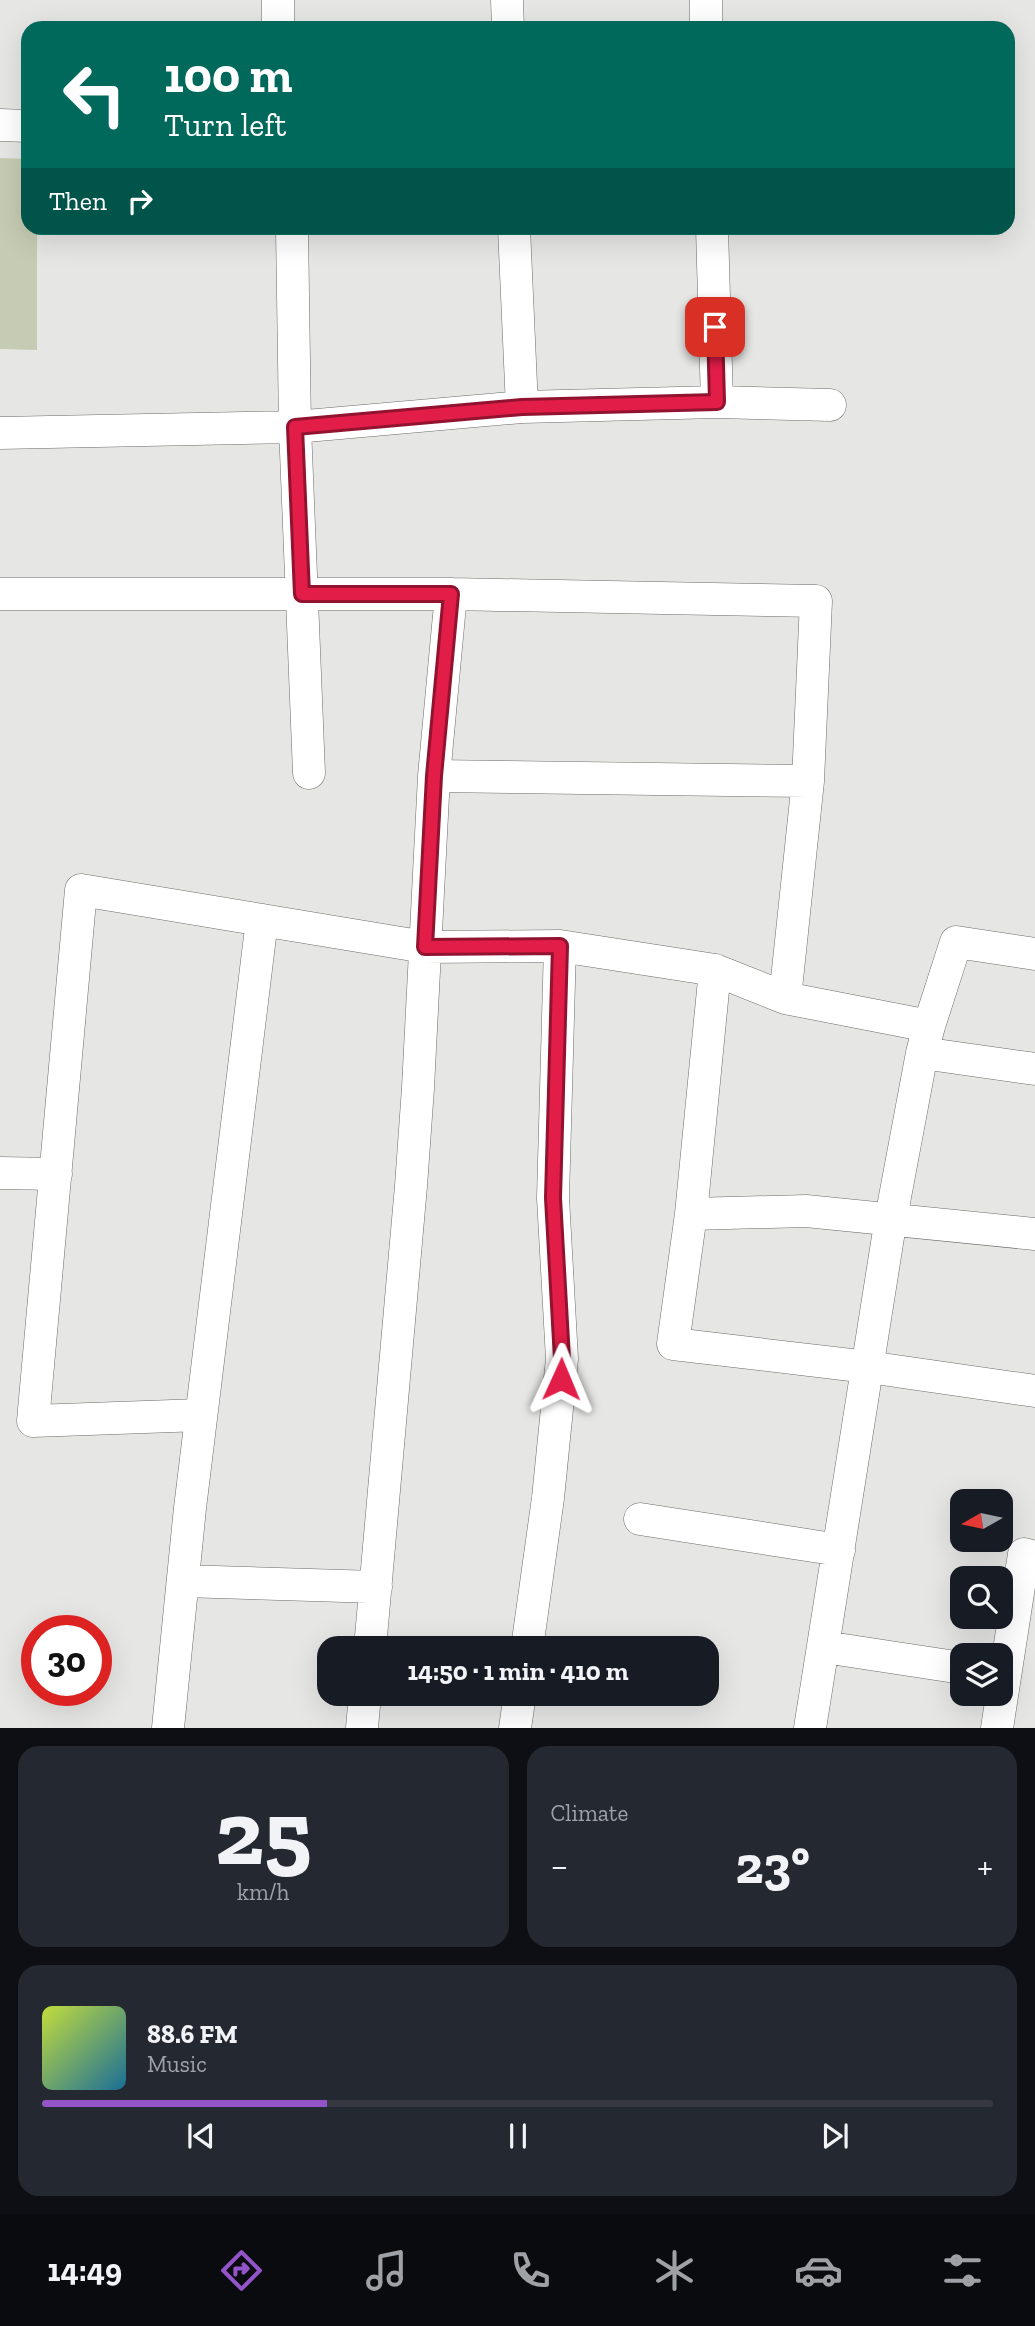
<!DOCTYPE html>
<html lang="en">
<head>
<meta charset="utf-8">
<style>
	:root { --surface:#171b24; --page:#242831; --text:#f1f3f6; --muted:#9ea1a6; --line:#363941; --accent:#9354ca }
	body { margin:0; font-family:"Zilla Slab",serif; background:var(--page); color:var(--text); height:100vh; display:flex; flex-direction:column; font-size:26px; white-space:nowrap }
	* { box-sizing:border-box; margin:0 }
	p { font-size:23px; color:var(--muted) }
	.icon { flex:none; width:38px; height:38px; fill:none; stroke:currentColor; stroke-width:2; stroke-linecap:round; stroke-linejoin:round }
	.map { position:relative; height:1728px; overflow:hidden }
	.sheet { display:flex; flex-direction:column; gap:18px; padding:18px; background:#0d0f14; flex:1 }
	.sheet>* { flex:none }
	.top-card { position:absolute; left:21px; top:21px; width:994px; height:214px; border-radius:21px; box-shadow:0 7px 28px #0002; background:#00695c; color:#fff; overflow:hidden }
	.needle { width:46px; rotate:261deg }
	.tools { position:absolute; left:950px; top:1489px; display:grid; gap:14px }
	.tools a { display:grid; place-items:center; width:63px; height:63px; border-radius:14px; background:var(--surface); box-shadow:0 7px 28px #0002; font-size:35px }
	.speed { position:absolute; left:21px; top:1615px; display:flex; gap:14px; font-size:35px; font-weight:700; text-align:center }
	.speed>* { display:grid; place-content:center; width:91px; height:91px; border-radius:50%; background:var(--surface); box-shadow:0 7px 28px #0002; line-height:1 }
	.speed .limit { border:10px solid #d22; background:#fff; color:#111 }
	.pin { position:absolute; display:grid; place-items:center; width:60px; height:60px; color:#fff; margin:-30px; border-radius:14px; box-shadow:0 4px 10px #0006 }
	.me { position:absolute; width:77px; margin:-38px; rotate:1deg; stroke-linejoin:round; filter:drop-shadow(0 0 5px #0008) }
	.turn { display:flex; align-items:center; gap:24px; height:147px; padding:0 28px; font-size:32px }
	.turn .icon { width:91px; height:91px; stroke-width:2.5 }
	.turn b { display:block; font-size:49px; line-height:60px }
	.then { display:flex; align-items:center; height:66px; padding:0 28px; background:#0003; gap:14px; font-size:26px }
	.big { font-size:52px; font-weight:700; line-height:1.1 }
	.sheet .tile { flex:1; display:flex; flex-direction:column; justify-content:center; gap:10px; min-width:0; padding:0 24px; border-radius:21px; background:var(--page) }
	.sheet .dial { align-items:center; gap:0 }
	.dial b { font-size:91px; line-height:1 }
	.song { display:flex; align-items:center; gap:21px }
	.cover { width:84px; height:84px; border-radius:10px; background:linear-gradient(135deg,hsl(70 70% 55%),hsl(200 70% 35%)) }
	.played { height:7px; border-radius:4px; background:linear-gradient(90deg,var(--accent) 30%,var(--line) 30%) }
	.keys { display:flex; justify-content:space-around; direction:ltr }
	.heat { display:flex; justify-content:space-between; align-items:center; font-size:38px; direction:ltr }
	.sheet .tiles { flex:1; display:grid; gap:18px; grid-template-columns:1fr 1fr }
	.tile:last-child { grid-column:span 2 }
	.trip { position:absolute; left:317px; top:1636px; width:402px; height:70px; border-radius:21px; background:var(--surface); box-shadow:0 7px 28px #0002; font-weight:700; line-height:70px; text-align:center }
	.tabs { display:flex; height:112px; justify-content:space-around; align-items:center; background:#090b0e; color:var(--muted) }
	.tabs .icon { width:49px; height:49px }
	.tabs .active { color:var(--accent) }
	.tabs b { font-size:32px; color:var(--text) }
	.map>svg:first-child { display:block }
</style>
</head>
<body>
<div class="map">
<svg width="1035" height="1728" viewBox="0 0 1035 1728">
	<rect width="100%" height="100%" fill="#e6e7e4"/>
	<path fill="#c6ccb3" d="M0,158L28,159V228H37V350L0,349Z"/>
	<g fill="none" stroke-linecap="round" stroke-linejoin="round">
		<g stroke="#6b6c69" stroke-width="33">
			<path id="street" d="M278,0V28
				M507,0L508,28
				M706,0V28
				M0,125L28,126
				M292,228L295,427L309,773
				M514,228L522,407
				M712,228L717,402
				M0,433L295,427L522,407L717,402L830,405
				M0,594H451L816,601L808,781L785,998
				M434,776L808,781
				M715,970L691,1214L673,1344L868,1367L1035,1391
				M929,1026L956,942L1035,954
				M0,1173L56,1174
				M691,1214L806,1211L1035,1234
				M201,1415L33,1421L81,890L425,947L560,946
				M640,1519L839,1550
				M183,1581L376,1587
				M824,1647L962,1668
				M370,1648L411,1186L418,1088L434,776L451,594
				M527,1648L548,1498L562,1359L553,1198L560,946L715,970L785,998L929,1026L922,1053L1035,1069
				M168,1728L190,1508L262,920
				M362,1728L365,1694
				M515,1728L520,1694
				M810,1728L891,1218L922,1053
				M997,1728L1024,1554L1035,1557"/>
		</g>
		<use href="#street" stroke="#fff" stroke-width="32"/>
	</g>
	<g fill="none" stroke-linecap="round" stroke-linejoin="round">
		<g stroke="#92132f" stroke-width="18">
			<path id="route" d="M561,1379L562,1359L553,1198L560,946L425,947L434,776L451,594H302L295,427L522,407L717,402L715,327"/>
		</g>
		<use href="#route" stroke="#e11d48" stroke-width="12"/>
	</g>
</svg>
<div class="tools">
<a><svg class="needle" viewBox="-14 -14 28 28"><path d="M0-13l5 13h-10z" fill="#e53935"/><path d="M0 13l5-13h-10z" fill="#9ea1a6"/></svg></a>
<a><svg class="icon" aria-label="search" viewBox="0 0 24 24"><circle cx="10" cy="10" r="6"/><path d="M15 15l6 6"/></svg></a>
<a><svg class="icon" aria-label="layers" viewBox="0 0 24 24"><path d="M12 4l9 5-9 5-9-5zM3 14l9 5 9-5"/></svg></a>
</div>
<div class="speed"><div class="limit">30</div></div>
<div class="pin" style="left:715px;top:327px;background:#d93025"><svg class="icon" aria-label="arrive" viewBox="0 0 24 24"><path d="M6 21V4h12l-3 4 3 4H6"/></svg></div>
<svg class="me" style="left:561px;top:1379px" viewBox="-20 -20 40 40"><path d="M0-17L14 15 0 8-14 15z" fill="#e11d48" stroke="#fff" stroke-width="4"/></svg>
<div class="trip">14:50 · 1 min · 410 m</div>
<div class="top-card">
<div class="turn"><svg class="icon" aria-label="left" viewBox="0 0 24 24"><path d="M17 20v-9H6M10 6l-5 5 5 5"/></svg><div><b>100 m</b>Turn left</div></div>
<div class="then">Then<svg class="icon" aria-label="right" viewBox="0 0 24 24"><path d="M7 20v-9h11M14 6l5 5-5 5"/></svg></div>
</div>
</div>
<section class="sheet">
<div class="tiles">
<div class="tile dial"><b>25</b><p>km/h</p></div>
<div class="tile"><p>Climate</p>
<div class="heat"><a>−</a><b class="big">23°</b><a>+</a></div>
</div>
<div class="tile">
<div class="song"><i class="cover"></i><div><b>88.6 FM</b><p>Music</p></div></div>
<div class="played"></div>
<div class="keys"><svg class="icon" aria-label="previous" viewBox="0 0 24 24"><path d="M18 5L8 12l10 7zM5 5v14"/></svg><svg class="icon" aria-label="pause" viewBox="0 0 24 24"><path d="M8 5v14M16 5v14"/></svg><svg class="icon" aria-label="next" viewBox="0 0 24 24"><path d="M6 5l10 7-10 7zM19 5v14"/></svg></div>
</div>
</div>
</section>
<nav class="tabs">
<b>14:49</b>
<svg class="icon active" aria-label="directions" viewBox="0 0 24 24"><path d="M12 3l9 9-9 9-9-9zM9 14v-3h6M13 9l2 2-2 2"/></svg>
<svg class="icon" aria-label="music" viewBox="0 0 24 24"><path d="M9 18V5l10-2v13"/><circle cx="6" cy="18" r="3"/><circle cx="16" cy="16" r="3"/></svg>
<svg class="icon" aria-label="phone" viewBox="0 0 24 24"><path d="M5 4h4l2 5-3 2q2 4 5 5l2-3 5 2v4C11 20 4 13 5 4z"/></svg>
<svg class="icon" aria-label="climate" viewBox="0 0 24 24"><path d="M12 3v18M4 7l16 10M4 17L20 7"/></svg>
<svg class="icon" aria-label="car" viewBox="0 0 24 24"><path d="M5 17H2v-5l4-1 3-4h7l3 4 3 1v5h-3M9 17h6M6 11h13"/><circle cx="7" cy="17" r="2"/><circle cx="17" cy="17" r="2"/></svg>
<svg class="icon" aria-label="filters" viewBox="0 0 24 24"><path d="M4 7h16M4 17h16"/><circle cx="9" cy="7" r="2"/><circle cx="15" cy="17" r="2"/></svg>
</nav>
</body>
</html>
